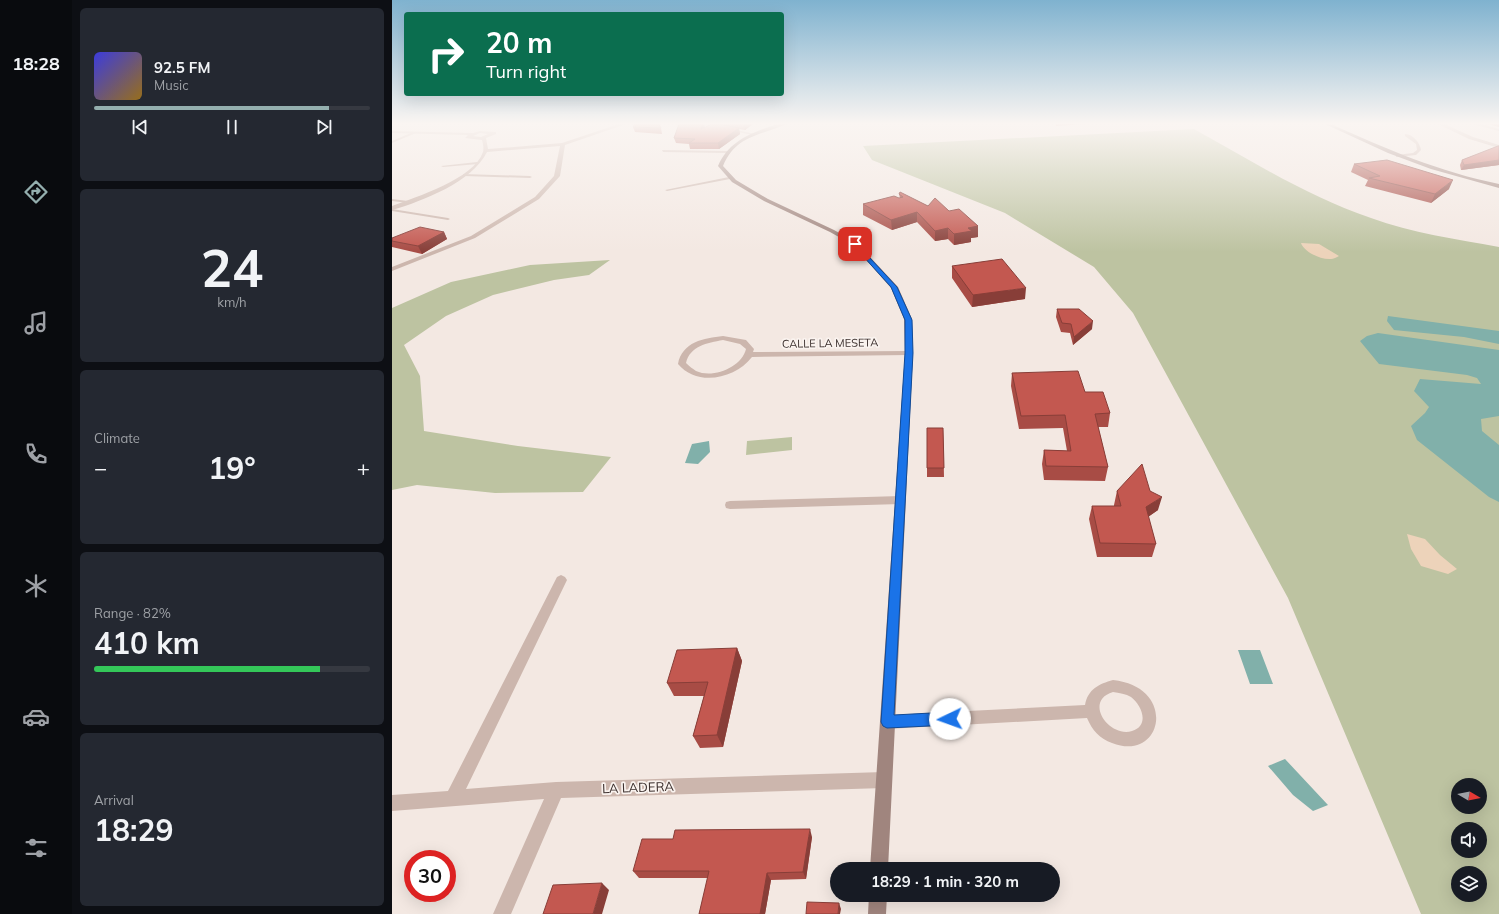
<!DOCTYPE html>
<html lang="en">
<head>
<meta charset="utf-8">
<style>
	:root { --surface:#171b24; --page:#242831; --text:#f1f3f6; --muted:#9ea1a6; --line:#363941; --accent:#94afae }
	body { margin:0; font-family:Mulish,sans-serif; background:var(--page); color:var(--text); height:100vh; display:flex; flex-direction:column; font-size:15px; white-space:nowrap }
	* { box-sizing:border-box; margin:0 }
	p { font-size:13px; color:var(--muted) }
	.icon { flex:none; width:22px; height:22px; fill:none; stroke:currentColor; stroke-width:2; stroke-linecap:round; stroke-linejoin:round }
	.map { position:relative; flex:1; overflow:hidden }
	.side { display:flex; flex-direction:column; gap:8px; padding:8px; background:#0d0f14; width:320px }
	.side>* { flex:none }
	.banner { position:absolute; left:12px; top:12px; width:380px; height:84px; border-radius:4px; box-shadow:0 4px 16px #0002; background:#0b6e4f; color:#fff; overflow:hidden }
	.needle { width:26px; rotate:100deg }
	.tools { position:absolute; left:1059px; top:778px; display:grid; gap:8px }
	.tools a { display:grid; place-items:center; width:36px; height:36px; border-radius:50%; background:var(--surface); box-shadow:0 4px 16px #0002; font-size:20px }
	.speed { position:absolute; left:12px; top:850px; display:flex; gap:8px; font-size:20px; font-weight:700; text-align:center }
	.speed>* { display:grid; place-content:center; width:52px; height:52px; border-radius:50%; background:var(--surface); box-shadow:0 4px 16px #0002; line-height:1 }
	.speed .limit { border:6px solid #d22; background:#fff; color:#111 }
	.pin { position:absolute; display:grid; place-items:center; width:34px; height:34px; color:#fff; margin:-17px; border-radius:8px; box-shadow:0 2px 6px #0006 }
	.me { position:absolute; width:44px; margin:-22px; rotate:267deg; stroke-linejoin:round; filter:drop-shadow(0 0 3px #0008) }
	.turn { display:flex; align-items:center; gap:14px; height:84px; padding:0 16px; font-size:18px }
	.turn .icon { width:52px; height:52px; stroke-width:2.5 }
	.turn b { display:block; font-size:28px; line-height:34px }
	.big { font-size:30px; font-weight:700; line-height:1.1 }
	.side .widget { flex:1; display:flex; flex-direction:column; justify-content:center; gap:6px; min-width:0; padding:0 14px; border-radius:6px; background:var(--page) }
	.side .dial { align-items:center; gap:0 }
	.dial b { font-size:52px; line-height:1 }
	.song { display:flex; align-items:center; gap:12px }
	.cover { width:48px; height:48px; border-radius:6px; background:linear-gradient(135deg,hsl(240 70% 55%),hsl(40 70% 35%)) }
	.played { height:4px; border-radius:2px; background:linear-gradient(90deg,var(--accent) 85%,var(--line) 85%) }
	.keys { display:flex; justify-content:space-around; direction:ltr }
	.heat { display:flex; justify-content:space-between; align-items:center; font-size:22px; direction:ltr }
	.charge { height:6px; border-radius:3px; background:linear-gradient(90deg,#34c759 82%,var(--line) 0) }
	.trip { position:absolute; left:438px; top:862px; width:230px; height:40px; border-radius:20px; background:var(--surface); box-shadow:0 4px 16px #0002; font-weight:700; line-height:40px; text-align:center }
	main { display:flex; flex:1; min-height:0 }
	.tabs { display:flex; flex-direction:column; width:72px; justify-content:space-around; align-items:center; background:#090b0e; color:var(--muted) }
	.tabs .icon { width:28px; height:28px }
	.tabs .current { color:var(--accent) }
	.tabs b { font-size:18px; color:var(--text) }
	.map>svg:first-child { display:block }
</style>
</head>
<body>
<main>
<nav class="tabs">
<b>18:28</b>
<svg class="icon current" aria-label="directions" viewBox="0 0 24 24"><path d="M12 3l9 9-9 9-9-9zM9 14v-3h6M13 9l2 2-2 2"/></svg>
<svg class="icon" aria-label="music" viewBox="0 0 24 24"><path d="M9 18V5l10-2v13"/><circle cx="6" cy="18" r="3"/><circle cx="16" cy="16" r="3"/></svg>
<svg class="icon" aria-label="phone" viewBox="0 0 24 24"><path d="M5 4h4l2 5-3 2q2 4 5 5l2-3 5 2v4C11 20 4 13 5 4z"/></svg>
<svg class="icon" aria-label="climate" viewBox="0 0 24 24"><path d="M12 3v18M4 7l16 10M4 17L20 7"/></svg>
<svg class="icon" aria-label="car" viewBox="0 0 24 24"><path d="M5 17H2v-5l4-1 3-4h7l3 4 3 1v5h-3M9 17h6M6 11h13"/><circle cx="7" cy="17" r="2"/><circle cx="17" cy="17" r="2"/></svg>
<svg class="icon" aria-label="filters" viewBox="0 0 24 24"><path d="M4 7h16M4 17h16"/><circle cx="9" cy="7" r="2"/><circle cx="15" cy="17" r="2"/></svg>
</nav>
<section class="side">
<div class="widget">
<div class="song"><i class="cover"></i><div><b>92.5 FM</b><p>Music</p></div></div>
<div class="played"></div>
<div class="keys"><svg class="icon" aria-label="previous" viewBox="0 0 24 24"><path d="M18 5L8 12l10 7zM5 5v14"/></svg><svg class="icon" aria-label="pause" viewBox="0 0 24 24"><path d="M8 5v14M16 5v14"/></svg><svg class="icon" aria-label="next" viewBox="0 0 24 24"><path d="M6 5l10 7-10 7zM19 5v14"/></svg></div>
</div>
<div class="widget dial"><b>24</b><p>km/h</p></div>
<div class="widget"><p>Climate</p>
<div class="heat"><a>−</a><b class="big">19°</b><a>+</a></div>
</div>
<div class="widget"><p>Range · 82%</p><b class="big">410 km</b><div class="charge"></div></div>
<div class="widget"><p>Arrival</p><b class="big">18:29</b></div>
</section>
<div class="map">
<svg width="1107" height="914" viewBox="0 0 1107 914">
	<rect width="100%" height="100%" fill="#f3e8e2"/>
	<path fill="#bdc3a1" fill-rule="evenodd" d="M802,129C860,161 916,197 979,218C1020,233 1064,239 1107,247V914H1029L896,598L741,313L702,267L613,213L480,160L471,146ZM1066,785H1088V807H1066ZM1066,829H1088V851H1066ZM1066,873H1088V895H1066Z
		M218,260L197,275L162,280L101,295L54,316L12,345L28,376L32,431L126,446L219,457L191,492L103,493L25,485L0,490V308L59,282L138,265Z
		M400,437V450L354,455L355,441Z"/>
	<path fill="#edd3ba" d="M909,243L927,244L947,256C945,257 941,259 939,259C929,260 912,252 909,243Z
		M1015,534L1033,539L1048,555L1065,569L1056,574L1029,566L1019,549Z"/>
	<path fill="#81b0aa" d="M996,316L1107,331V344L1072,337L1002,330L995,321Z
		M986,333L1107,350V416L1089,419L1090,431L1107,445V502L1097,497L1025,440L1019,426L1033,413L1037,407L1022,391L1028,379L1089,384L1085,378L1075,375L987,364L968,341L975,336Z
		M317,441L318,452L306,464L293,463L300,444Z
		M846,650H868L881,684H858Z
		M893,759L936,805L921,811L901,795L876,766Z"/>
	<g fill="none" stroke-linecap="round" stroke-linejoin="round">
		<path fill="#ccb6ad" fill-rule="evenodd" d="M21,132L24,133L0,143V141Z
			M270,150L335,151L337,152L335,153L271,152Z
			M85,162L86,164L51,167L49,166Z
			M71,174L138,176L140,177L138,178L72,176Z
			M337,177H338V179L275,191L273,190Z
			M0,199L16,201L18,202L16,203L0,201Z
			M0,209L56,218L58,219L56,220L0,211Z"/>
		<path fill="#ccb6ad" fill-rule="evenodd" d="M227,124H234L173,145L168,176L147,199L83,238L0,271V267L79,236L143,197L162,176L168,146L95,152C80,182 31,201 0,210V206C24,197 82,179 91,152C92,148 91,144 90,140L73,138L76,135L0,133V131L81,133L88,131L104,132V134L94,138L96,149L170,143ZM88,133L96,134L89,137L81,136Z
			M305,124H316L363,134L361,135Z
			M1046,124H1052L1081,137L1107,145V148L1077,139Z
			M1080,124H1089L1107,129V131Z
			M1013,134C1021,134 1028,143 1029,150L1024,155L1004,157V155L1021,153L1025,150L1024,144L1013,136Z
			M331,336L354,340L362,349L361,352L517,351L521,353L517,355L360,357C343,379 305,387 286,364C290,342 312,338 331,336ZM331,340L348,344L354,349C350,367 321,379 304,371C301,369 297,366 294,363C298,346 315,343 331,340Z
			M509,496L513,497L514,500L513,503L509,504L338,509L334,508L333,505L334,502L338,501Z
			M169,575L173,577L175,580L74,789L164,782L492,772L498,774L500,780L498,786L492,788L169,798L119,914H101L152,799L0,811V795L56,791L165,577Z
			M721,680C786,687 771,763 720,743C708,739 700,730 695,718L495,729L490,727L488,722L490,717L495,715L693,705C696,689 707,684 721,680ZM721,692C727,693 734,694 739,697C750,705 758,726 740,731C717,738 691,701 721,692Z"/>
		<path fill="#a0857e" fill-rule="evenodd" d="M386,124H394C368,136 344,135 331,166L344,180L376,199L442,230L465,243L506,287L520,319L521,353L496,869H478L513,353L512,319L499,288L461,245L438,232L372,201L340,182L326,166C337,140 361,132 386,124Z
			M933,124H939C994,149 1048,172 1107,184V188L1039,169L996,153Z
			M477,895H495L494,914H476Z"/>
	</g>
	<path fill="#a84c45" d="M287,124H312L313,128L330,125V124H361L353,130L347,129L348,134L327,149H298L297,144L284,143L282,138Z
		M664,124H692L664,126Z
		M1096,124H1107V127Z
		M241,127L269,128L270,134L243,132Z
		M1107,146V165L1069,170L1068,165L1070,160Z
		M962,164L1057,189L1039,203L973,186L976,180L959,172Z
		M507,194L536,206L557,211L586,226V237L579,238V242L562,245L556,239L543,241L525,222L500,230L471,215V204L508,198Z
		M52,232L55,239L30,254L0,247V238Z
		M560,266L633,299L580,307L560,278Z
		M665,309L700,329L681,345L678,333L669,332L664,317Z
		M620,373L693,392L718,413L716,427H706L716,467L713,481L652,480L650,464L652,450L675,451L671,428L627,429L619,386Z
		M551,428L552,477H535V468Z
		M725,491H758L766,510L756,517L764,544L760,557H705L697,519L700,506H722V505Z
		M345,648L350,661L331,747L308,748L301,736L312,696H282L275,683Z
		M420,837L414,879L379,880L373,914H307L316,878H247L241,871L281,839Z"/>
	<path fill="#883e38" d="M311,124H312L313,127L311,135L309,129Z
		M352,124H361L353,130L352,125Z
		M347,128L348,134L327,149L326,143Z
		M1107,160V165L1069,170L1072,165Z
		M1061,180L1057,189L1039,203L1043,194Z
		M525,212V222L500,230L499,220Z
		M586,226V237L579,238V242L562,245V234L576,228Z
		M556,228V239L543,241V231Z
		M52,232L55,239L30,254L26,246Z
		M634,288L633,299L580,307L581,295Z
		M701,321L700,329L681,345L682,337Z
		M770,497L766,510L750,521L754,507Z
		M345,648L350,661L331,747L325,735Z
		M418,829L420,837L414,879L411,872Z
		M375,873L379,880L373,914H368Z
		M210,883L217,890L210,914H201Z
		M447,903L449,909L448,914H446Z"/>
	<path fill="#c35850" stroke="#883e38" d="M243,124H267L269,128L241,127Z
		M287,124H311L309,129L320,124H326L347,128L326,143H297L303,139L282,138Z
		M1106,146H1107V160L1072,165L1070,160Z
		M995,160L1061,180L1043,194L977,178L988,176L962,164Z
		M508,192L536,206L543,198L557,211L567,209L586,226L576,228L580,231L562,234L556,228L543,231L525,212L499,220L471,204L502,196L507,198L511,197L507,194Z
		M28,227L52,232L26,246L0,241V238Z
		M610,259L634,288L581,295L560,266Z
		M665,309H687L701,321L682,337L679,324L670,323Z
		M686,371L693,392H711L718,413L703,414L716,467L654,466L652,450L679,451L673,415L629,416L620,373Z
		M535,428H551L552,468H535Z
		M750,464L758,491L770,497L754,507L764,544L708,543L700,506H729L725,491Z
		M345,648L325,735L301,736L316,682L275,683L285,650Z
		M418,829L411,872L375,873L368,914H307L317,871H241L250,839H281L283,830Z
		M210,883L201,914H151L161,885Z
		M415,902L447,903L446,914H414Z"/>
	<linearGradient id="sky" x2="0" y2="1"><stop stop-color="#7fb2cf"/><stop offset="0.49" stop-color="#faf5f2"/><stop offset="1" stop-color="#faf5f2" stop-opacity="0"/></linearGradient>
	<rect width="1107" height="252" fill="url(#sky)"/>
	<path fill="#1a73e8" stroke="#114b97" d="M463,242L505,287L520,320L521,353L502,715L558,712L563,714L565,719L563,723L558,725L495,728L491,726L489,722L513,353V320L499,287L461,245Z"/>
	<g text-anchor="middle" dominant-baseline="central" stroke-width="3.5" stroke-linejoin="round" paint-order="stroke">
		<g font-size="11" fill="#3a2e2c" stroke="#faf3ef">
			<text transform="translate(438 343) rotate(-1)">CALLE LA MESETA</text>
		</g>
		<g font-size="13" fill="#3a2e2c" stroke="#faf3ef">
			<text transform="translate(246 787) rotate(-2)">LA LADERA</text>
		</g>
	</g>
</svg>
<div class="tools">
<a><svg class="needle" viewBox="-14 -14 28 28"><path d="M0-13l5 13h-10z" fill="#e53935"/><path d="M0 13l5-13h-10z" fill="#9ea1a6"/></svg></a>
<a><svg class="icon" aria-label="sound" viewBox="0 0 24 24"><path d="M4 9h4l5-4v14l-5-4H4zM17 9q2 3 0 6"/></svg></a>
<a><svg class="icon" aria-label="layers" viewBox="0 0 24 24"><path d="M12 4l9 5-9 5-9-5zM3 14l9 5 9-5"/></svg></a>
</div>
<div class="speed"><div class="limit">30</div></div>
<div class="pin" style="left:463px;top:244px;background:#d93025"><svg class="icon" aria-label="arrive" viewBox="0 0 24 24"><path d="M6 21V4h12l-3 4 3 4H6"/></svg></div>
<svg class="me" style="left:558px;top:719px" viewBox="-20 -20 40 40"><circle r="19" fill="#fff"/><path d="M0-13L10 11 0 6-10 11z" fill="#1a73e8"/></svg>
<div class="trip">18:29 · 1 min · 320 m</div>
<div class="banner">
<div class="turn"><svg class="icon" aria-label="right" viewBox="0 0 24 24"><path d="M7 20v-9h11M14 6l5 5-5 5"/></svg><div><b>20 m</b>Turn right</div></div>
</div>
</div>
</main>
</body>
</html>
